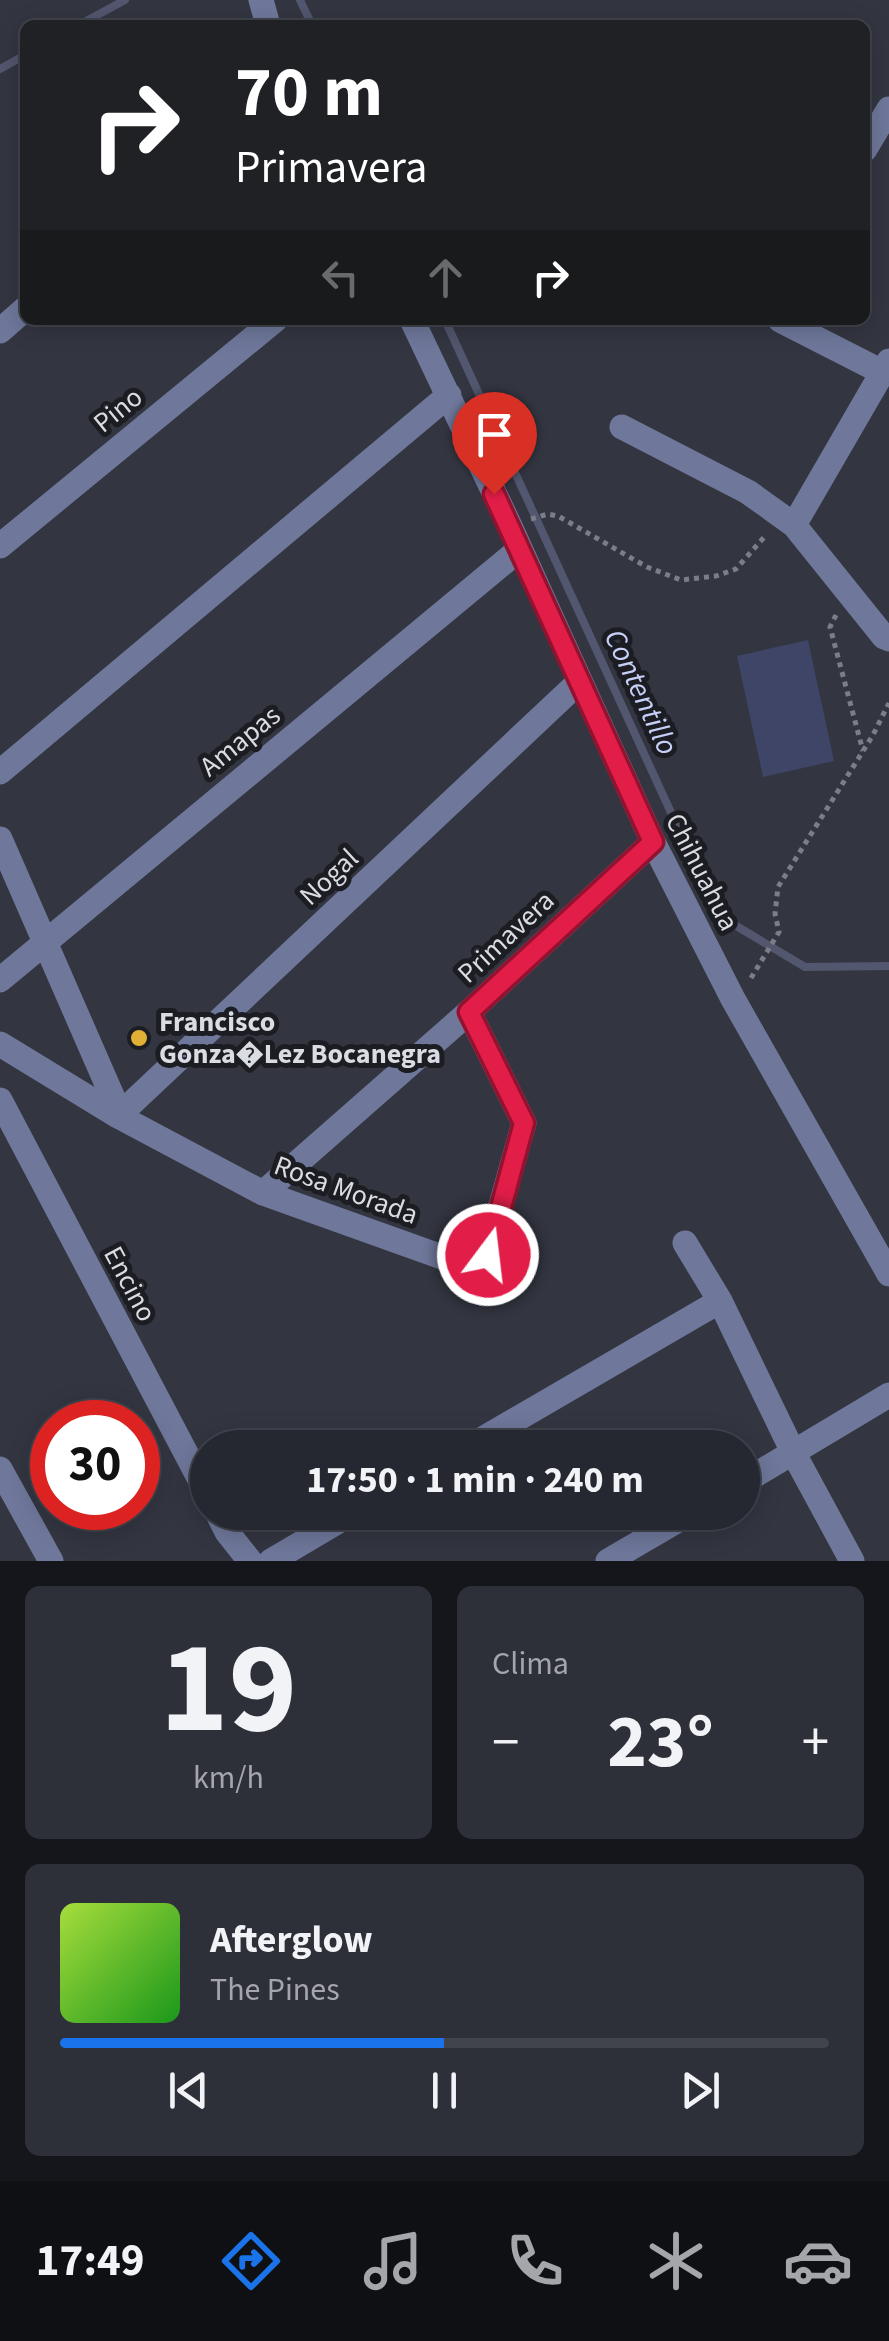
<!DOCTYPE html>
<html lang="es">
<head>
<meta charset="utf-8">
<style>
	:root { --surface:#262831; --page:#2e3039; --text:#f1f3f6; --muted:#a4a6ab; --line:#42444d; --accent:#1a73e8 }
	body { margin:0; font-family:"Source Sans 3",sans-serif; background:var(--page); color:var(--text); height:100vh; display:flex; flex-direction:column; font-size:38px; white-space:nowrap }
	* { box-sizing:border-box; margin:0 }
	p { font-size:32px; color:var(--muted) }
	.icon { flex:none; width:55px; height:55px; fill:none; stroke:currentColor; stroke-width:2; stroke-linecap:round; stroke-linejoin:round }
	.map { position:relative; height:1561px; overflow:hidden }
	.details { display:flex; flex-direction:column; gap:25px; padding:25px; background:#15161b; flex:1 }
	.details>* { flex:none }
	.guide { position:absolute; left:20px; top:20px; width:850px; height:305px; border-radius:15px; box-shadow:0 5px 25px #0003,0 0 0 2px var(--line); background:#202124; color:#fff; overflow:hidden }
	.speed { position:absolute; left:30px; top:1400px; display:flex; gap:20px; font-size:50px; font-weight:700; text-align:center }
	.speed>* { display:grid; place-content:center; width:130px; height:130px; border-radius:50%; background:var(--surface); box-shadow:0 5px 25px #0003,0 0 0 2px var(--line); line-height:1 }
	.speed .limit { border:15px solid #d22; background:#fff; color:#111 }
	.pin { position:absolute; display:grid; place-items:center; width:85px; height:85px; color:#fff; margin:-102px -42px; border-radius:50% 50% 50% 0; rotate:-45deg; box-shadow:0 0 10px #0007 }
	.pin .icon { rotate:45deg }
	.me { position:absolute; width:110px; margin:-55px; rotate:15deg; stroke-linejoin:round; filter:drop-shadow(0 0 8px #0008) }
	.turn { display:flex; align-items:center; gap:35px; height:210px; padding:0 50px; font-size:45px }
	.turn .icon { width:130px; height:130px; stroke-width:2.5 }
	.turn b { display:block; font-size:70px; line-height:85px }
	.lanes { display:flex; align-items:center; height:95px; padding:0 50px; background:#0003; justify-content:center; gap:50px; direction:ltr }
	.lanes .off { opacity:.35 }
	.big { font-size:75px; font-weight:700; line-height:1.1 }
	.details .widget { flex:1; display:flex; flex-direction:column; justify-content:center; gap:15px; min-width:0; padding:0 35px; border-radius:15px; background:var(--page) }
	.details .dial { align-items:center; gap:0 }
	.dial b { font-size:130px; line-height:1 }
	.song { display:flex; align-items:center; gap:30px }
	.cover { width:120px; height:120px; border-radius:15px; background:linear-gradient(135deg,hsl(80 70% 55%),hsl(120 70% 35%)) }
	.played { height:10px; border-radius:5px; background:linear-gradient(90deg,var(--accent) 50%,var(--line) 50%) }
	.keys { display:flex; justify-content:space-around; direction:ltr }
	.heat { display:flex; justify-content:space-between; align-items:center; font-size:55px; direction:ltr }
	.details .tiles { flex:1; display:grid; gap:25px; grid-template-columns:1fr 1fr }
	.widget:last-child { grid-column:span 2 }
	.trip { position:absolute; left:190px; top:1430px; width:570px; height:100px; border-radius:50px; background:var(--surface); box-shadow:0 5px 25px #0003,0 0 0 2px var(--line); font-weight:700; line-height:100px; text-align:center }
	.dock { display:flex; height:160px; justify-content:space-around; align-items:center; background:#0f1014; color:var(--muted) }
	.dock .icon { width:70px; height:70px }
	.dock .active { color:var(--accent) }
	.dock b { font-size:45px; color:var(--text) }
	.map>svg:first-child { display:block }
</style>
</head>
<body>
<div class="map">
<svg width="889" height="1561" viewBox="0 0 889 1561">
	<rect width="100%" height="100%" fill="#333641"/>
	<path fill="#3e4567" d="M808,640L834,761L763,777L737,656Z"/>
	<g fill="none" stroke-linecap="round" stroke-linejoin="round">
		<path stroke="#52566e" stroke-width="8" d="M300,0L312,25
			M79,25L125,0
			M0,69L25,55
			M445,320L718,915L805,967L889,966"/>
		<path stroke="#7b7e87" stroke-width="5" stroke-dasharray="5 5" stroke-linecap="butt" d="M531,519L548,514L558,516L647,567L681,580L716,576L736,569L766,535
			M836,615L830,627L863,751
			M751,978L779,932L775,914L778,887L873,735L889,703"/>
		<path stroke="#6f789b" stroke-width="25" d="M261,0L268,25
			M865,149L889,109
			M412,320L510,526L653,842L733,999L889,1274
			M780,320L882,372
			M0,331L25,309
			M622,427L748,492L794,525L884,637L889,639
			M794,525L889,361
			M0,546L275,320
			M0,772L449,395
			M0,839L113,1098L118,1116
			M0,980L520,549
			M0,1044L118,1116L263,1193L456,1262L487,1255L524,1123L469,1012
			M0,1100L208,1495
			M118,1116L580,681
			M263,1193L469,1012L653,842
			M685,1243L720,1301
			M467,1448L720,1301L794,1454L852,1561
			M0,1469L51,1561
			M742,1483L889,1395
			M217,1512L227,1532L250,1561
			M271,1561L354,1512
			M608,1561L692,1512"/>
	</g>
	<g fill="none" stroke-linecap="round" stroke-linejoin="round">
		<g stroke="#92132f" stroke-width="25">
			<path id="route" d="M488,1255L524,1123L469,1012L653,842L494,494"/>
		</g>
		<use href="#route" stroke="#e11d48" stroke-width="18"/>
	</g>
	<circle fill="#e1af34" stroke="#1c1d22" stroke-width="4" cx="139" cy="1038" r="10"/>
	<g text-anchor="middle" dominant-baseline="central" stroke-width="10" stroke-linejoin="round" paint-order="stroke">
		<g font-size="28" fill="#dadce3" stroke="#1c1d22">
			<text transform="translate(118 410) rotate(-39)">Pino</text>
			<text transform="translate(240 741) rotate(-39)">Amapas</text>
			<text transform="translate(702 872) rotate(63)">Chihuahua</text>
			<text transform="translate(329 877) rotate(-43)">Nogal</text>
			<text transform="translate(506 937) rotate(-43)">Primavera</text>
			<text transform="translate(346 1190) rotate(20)">Rosa Morada</text>
			<text transform="translate(130 1284) rotate(62)">Encino</text>
		</g>
		<g font-size="28" font-weight="bold" fill="#dadce3" stroke="#1c1d22" text-anchor="start">
			<text x="159" y="1022">Francisco<tspan x="159" dy="32">Gonza�Lez Bocanegra</tspan></text>
		</g>
		<g font-size="30" font-style="italic" fill="#c6d0f7" stroke="#1c1d22">
			<text transform="translate(641 692) rotate(65)">Contentillo</text>
		</g>
	</g>
</svg>
<div class="speed"><div class="limit">30</div></div>
<div class="pin" style="left:494px;top:494px;background:#d93025"><svg class="icon" aria-label="arrive" viewBox="0 0 24 24"><path d="M6 21V4h12l-3 4 3 4H6"/></svg></div>
<svg class="me" style="left:488px;top:1255px" viewBox="-20 -20 40 40"><circle r="17" fill="#e11d48" stroke="#fff" stroke-width="3"/><path d="M0-11L8 9 0 5-8 9z" fill="#fff"/></svg>
<div class="trip">17:50 · 1 min · 240 m</div>
<div class="guide">
<div class="turn"><svg class="icon" aria-label="right" viewBox="0 0 24 24"><path d="M7 20v-9h11M14 6l5 5-5 5"/></svg><div><b>70 m</b>Primavera</div></div>
<div class="lanes"><svg class="icon off" aria-label="left" viewBox="0 0 24 24"><path d="M17 20v-9H6M10 6l-5 5 5 5"/></svg><svg class="icon off" aria-label="ahead" viewBox="0 0 24 24"><path d="M12 20V5M6 11l6-6 6 6"/></svg><svg class="icon" aria-label="right" viewBox="0 0 24 24"><path d="M7 20v-9h11M14 6l5 5-5 5"/></svg></div>
</div>
</div>
<section class="details">
<div class="tiles">
<div class="widget dial"><b>19</b><p>km/h</p></div>
<div class="widget"><p>Clima</p>
<div class="heat"><a>−</a><b class="big">23°</b><a>+</a></div>
</div>
<div class="widget">
<div class="song"><i class="cover"></i><div><b>Afterglow</b><p>The Pines</p></div></div>
<div class="played"></div>
<div class="keys"><svg class="icon" aria-label="previous" viewBox="0 0 24 24"><path d="M18 5L8 12l10 7zM5 5v14"/></svg><svg class="icon" aria-label="pause" viewBox="0 0 24 24"><path d="M8 5v14M16 5v14"/></svg><svg class="icon" aria-label="next" viewBox="0 0 24 24"><path d="M6 5l10 7-10 7zM19 5v14"/></svg></div>
</div>
</div>
</section>
<nav class="dock">
<b>17:49</b>
<svg class="icon active" aria-label="directions" viewBox="0 0 24 24"><path d="M12 3l9 9-9 9-9-9zM9 14v-3h6M13 9l2 2-2 2"/></svg>
<svg class="icon" aria-label="music" viewBox="0 0 24 24"><path d="M9 18V5l10-2v13"/><circle cx="6" cy="18" r="3"/><circle cx="16" cy="16" r="3"/></svg>
<svg class="icon" aria-label="phone" viewBox="0 0 24 24"><path d="M5 4h4l2 5-3 2q2 4 5 5l2-3 5 2v4C11 20 4 13 5 4z"/></svg>
<svg class="icon" aria-label="climate" viewBox="0 0 24 24"><path d="M12 3v18M4 7l16 10M4 17L20 7"/></svg>
<svg class="icon" aria-label="car" viewBox="0 0 24 24"><path d="M5 17H2v-5l4-1 3-4h7l3 4 3 1v5h-3M9 17h6M6 11h13"/><circle cx="7" cy="17" r="2"/><circle cx="17" cy="17" r="2"/></svg>
</nav>
</body>
</html>
